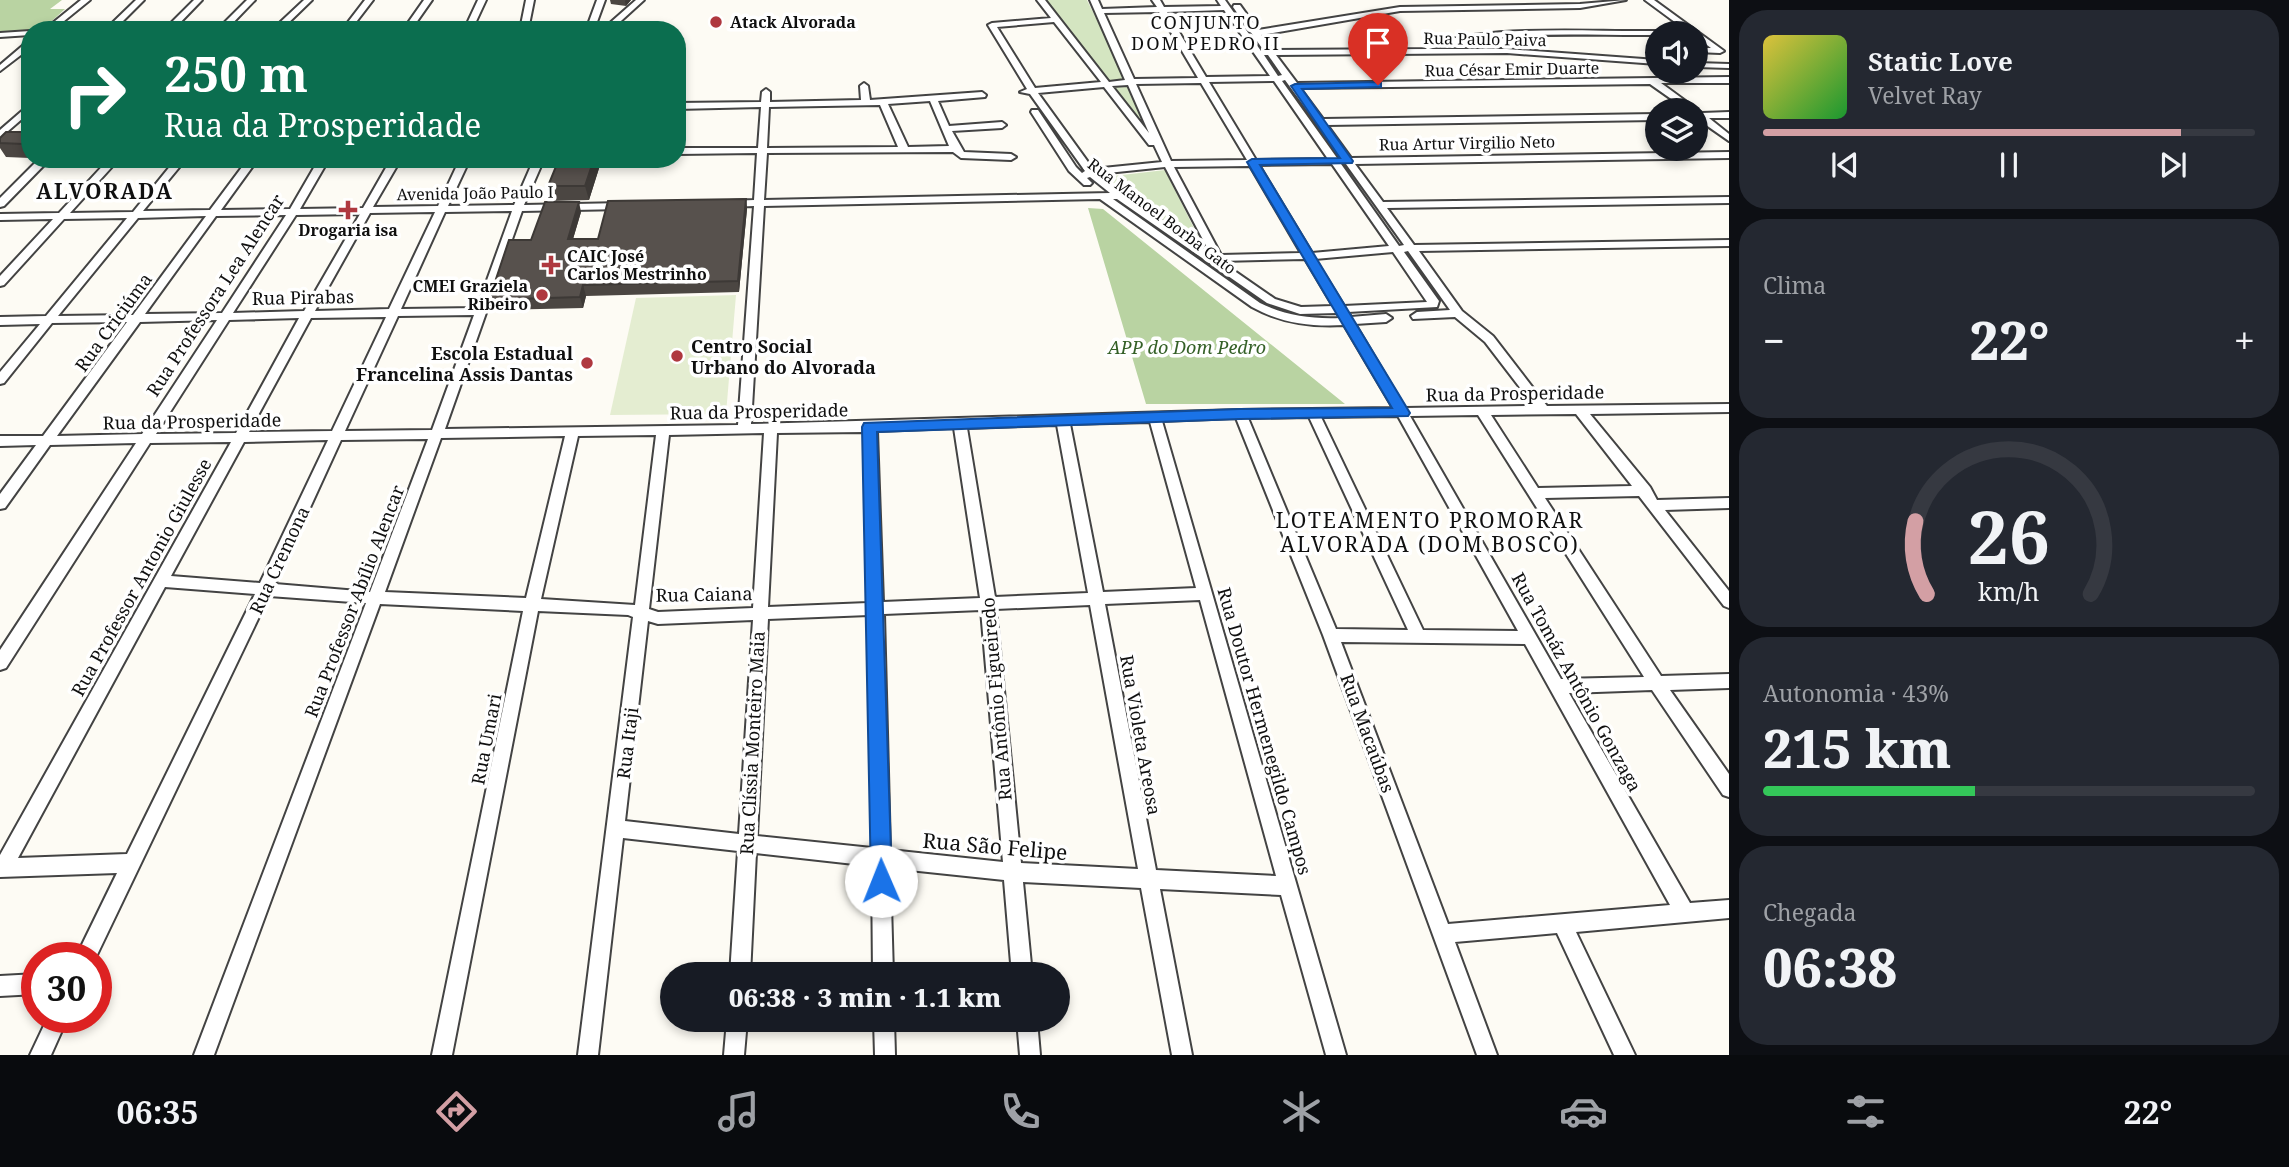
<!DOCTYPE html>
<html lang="pt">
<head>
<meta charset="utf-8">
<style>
	:root { --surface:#171b24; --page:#242831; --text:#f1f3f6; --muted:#9ea1a6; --line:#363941; --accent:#d39fa4 }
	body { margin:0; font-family:"Noto Serif",serif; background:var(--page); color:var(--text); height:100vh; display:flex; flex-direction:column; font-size:26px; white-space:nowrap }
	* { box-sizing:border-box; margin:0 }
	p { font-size:23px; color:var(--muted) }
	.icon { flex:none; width:38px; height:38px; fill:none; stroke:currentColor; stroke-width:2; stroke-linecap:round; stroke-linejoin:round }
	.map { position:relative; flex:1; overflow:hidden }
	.details { display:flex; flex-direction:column; gap:10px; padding:10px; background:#0d0f14; width:560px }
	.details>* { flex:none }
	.top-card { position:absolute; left:21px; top:21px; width:665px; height:147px; border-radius:28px; box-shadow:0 4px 10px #0003; background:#0b6e4f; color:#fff; overflow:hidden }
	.tools { position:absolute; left:1645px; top:21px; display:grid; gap:14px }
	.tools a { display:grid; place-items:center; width:63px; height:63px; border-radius:50%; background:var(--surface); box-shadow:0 4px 10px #0003; font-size:35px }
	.speed { position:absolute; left:21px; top:942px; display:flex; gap:14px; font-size:35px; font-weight:700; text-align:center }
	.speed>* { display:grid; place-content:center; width:91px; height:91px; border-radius:50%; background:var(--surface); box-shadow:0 4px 10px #0003; line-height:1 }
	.speed .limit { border:10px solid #d22; background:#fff; color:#111 }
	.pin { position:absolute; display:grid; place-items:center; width:60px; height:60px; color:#fff; margin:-72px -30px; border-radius:50% 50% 50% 0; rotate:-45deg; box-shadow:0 0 7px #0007 }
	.pin .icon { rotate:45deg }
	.me { position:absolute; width:77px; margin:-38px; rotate:359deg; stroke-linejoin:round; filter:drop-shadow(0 0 5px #0008) }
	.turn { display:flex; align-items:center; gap:24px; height:147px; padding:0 28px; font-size:32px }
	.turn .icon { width:91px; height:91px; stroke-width:2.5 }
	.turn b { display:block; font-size:49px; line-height:60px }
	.big { font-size:52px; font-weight:800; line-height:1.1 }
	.details .tile { flex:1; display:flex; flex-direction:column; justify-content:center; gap:10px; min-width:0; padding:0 24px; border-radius:28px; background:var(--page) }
	.details .dial { align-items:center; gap:0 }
	.dial svg { height:182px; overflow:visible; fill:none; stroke:var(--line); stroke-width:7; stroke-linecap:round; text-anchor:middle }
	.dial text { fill:var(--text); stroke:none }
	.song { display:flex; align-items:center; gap:21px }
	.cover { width:84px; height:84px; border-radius:10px; background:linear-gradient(135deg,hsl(50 70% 55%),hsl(130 70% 35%)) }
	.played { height:7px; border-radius:4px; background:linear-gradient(90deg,var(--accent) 85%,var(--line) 85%) }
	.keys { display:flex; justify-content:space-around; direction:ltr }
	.heat { display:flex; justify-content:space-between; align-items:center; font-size:38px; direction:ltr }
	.charge { height:10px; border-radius:5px; background:linear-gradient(90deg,#34c759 43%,var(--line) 0) }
	.trip { position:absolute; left:660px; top:962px; width:410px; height:70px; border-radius:35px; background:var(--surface); box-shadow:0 4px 10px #0003; font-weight:800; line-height:70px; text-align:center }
	.tabs { display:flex; height:112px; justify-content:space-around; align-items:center; background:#090b0e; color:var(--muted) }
	.tabs .icon { width:49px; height:49px }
	.tabs .on { color:var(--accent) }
	.tabs b { font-size:32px; color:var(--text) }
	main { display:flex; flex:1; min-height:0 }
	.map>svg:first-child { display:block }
</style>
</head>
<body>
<main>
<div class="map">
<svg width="1729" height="1055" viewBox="0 0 1729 1055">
	<rect width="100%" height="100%" fill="#fdfbf4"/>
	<path fill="#d4e5c1" d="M1046,0H1087L1153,134L1109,84Z
		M1165,170L1198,236L1180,238L1096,178Z"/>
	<path fill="#b9d3a2" d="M0,0H62L50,9H65L43,29L0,33Z
		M1088,208L1103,209L1345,404H1146Z"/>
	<path fill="#e4edd1" d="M736,295L726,414L610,415L636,298Z"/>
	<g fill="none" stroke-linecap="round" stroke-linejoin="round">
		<g stroke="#434343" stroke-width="4">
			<path id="minor" d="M81,0H90L53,30H44Z
				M136,0H144L114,30H105Z
				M194,0H202L173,30H164Z
				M247,0H255L226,30H217Z
				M304,0H312L281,30H272Z
				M365,0H373L350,30H342Z
				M424,0H432L411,30H403Z
				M478,0H486L472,30H464Z
				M526,0H534L528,30H520Z
				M597,0H605L594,30H586Z
				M636,0H644L611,30H602Z
				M1037,0H1045L1109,82L1125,80L1090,0H1098L1102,9L1157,7L1152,0H1160L1164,7L1221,6L1217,0H1225L1261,51H1264L1233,7L1234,5H1240L1258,30L1400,7L1580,4L1626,0L1580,8L1400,11L1261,35L1273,50L1427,49L1424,47L1425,45C1496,24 1583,32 1657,31L1661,33L1657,35C1583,36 1500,29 1429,49H1507L1657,60V64L1507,53L1276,55L1297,83L1729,77V83H1661L1702,113L1729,112V118H1709L1729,134V141L1696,118V110H1687L1650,84L1300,88L1323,119L1657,114V120L1327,125L1351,158L1729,152V158L1355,164L1383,202L1729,197V203L1387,208L1414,245L1729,240V246L1419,251L1462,311L1493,336L1547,406L1729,404V412L1590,414L1650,487L1657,500L1729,498V508L1665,510L1729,591V608L1724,606L1639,496L1545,498L1661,676L1729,674V688L1670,690L1729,774V797L1723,795L1652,690L1569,693L1690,903L1729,900V918L1576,932L1635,1055H1614L1557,933L1455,942L1497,1055H1477L1323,635L1236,418L1162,421L1346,1055H1326L1281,895L1160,889L1192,1055H1172L1141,888L1023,882L1032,975H1012L1004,880L890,868L893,975H873L872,866L756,853L750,975H730L738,851L623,838L598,1055H578L633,617L628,615L538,611L452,1055H432L523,611L380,604L214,1055H194L366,603L269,596L96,957H76L117,873L0,877V855L231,442L150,443L6,668L0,670V650L136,443L50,445L5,508L0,509V494L36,445L0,446V436H43L127,322L52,323L4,383L0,384V372L40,324L0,325V317L46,316L127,218L64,219L4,285L0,286V276L53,219L0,220V214L59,213L109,159H119L70,213L133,212L176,159H186L143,211L210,210L248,159H258L221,210L290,209L319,159H329L300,209L363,208L391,159H401L373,207L438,206L460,159H470L448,206L514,205L534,159H544L524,205L624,203L629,206L624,209L522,211L445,429L738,425L754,206L729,207L724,204L729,201L754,200L757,153L677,154V148H758L761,107L677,109V103L761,102L762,92L766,89L770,92V102L861,100L860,86L864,83L868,86L870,100L982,92L986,95L985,97L938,101L949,126L1002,122L1006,125L1002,128L952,131L964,152L1011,154L1016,157L1011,160L961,158L953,152L767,153L764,200L1110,193L1090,177L1087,178L1092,183L1090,185H1084L1069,171L1031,112L1032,110H1038L1076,167L1082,173L1085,171L1030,94L1020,92L1027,89L988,25L992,23L1051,18ZM1224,10L1270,76L1206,77L1167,12ZM1159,12L1198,78L1134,79L1104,13ZM1054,22L1101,82L1035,88L997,27ZM1264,55H1268L1282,75L1278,76ZM1285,80L1342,158H1337L1282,81ZM1274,81L1328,159L1256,160L1209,82ZM1201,83L1247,160L1171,161L1136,84ZM1128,85L1149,133L1112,86ZM1104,87L1149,145H1154L1162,162L1093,169L1038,93ZM930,101L949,146L908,147L888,104ZM880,105L898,147L767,148L769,107ZM1332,164L1389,246L1312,253L1259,165ZM1341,164H1346L1404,245L1399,246ZM1250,166L1301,253L1221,255L1174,167ZM1165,167L1211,255L1122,194L1098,174ZM1100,199L1252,307C1281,323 1311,327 1344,325L1393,408L1240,410L751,424L764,206ZM1113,199H1117L1267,303L1300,314L1337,313L1340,318C1311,319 1286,316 1260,303ZM512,211L477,308L401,309L445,212ZM435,212L389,309L315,311L370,213ZM360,214L304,311L233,313L296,215ZM286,215L222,313L145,314L216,216ZM206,216L133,315L58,316L138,218ZM1408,251L1450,310L1417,312L1411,316L1413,319L1455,317L1485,342L1534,406L1405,408L1355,324L1386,322L1392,318L1386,314L1351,317L1348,312L1437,307L1439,301L1404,252ZM1393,252L1427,302L1344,306L1315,259ZM1305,259L1333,306L1301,307L1275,299L1220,261ZM474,315L432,430L345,431L398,316ZM386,317L332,431L249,432L311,318ZM299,318L236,433L156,434L229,320ZM217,320L142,434L57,436L140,322ZM1576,414L1632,486L1538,488L1491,415ZM1478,415L1644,677L1561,679L1410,416ZM1398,416L1518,631L1423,630L1321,417ZM1309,417L1408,630L1336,629L1248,418ZM1150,422L1196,588L1103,592L1070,424ZM1057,425L1088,593L995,597L967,428ZM954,428L980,598L883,602L877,431ZM864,432L868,603L768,607L777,433ZM764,433L753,608L658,612L649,609L669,435ZM656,435L635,605L541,599L578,436ZM565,436L526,598L385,592L441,438ZM428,439L370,592L275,584L341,440ZM328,440L260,583L171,576L244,442ZM165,587L255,594L127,854L18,858ZM1200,600L1276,876L1156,870L1105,604ZM1090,605L1138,869L1021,863L996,609ZM981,610L1003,862L890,850L884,614ZM869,615L872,848L757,836L768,619ZM753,620L739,834L625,821L648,621L658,624ZM1341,642L1525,644L1670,905L1448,924Z
				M1645,0H1654L1724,51L1720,53L1696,52V48H1711L1696,37V33H1663L1667,31H1687Z
				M30,31V35L0,37V33Z
				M27,42H30V48L0,71V65Z
				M1696,63L1729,64V68L1696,67Z
				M30,104V112L0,138V130Z
				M39,159H50L4,206L0,207V198Z
				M37,974V994L0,996V976Z
				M48,1017H68L51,1055H30Z
				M727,1020H747L744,1055H724Z
				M874,1020H894L895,1055H875Z
				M1017,1020H1037L1040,1055H1020Z"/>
		</g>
		<use href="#minor" fill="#fff" fill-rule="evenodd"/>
	</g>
	<path fill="#4b4642" d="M610,0H631L626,6L611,4Z
		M30,132V158L6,157L0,148V138Z
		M601,162L589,200L552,201L548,186Z
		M746,199L747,209L739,292L586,296L583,308L493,310L489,300L531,240L581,212L573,239H598Z"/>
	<path fill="#3d3936" d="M626,0H631L626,6L625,1Z
		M30,138V154L23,144Z
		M594,159H600L601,162L589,200L585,186Z
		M746,199L747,209L739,292L738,281Z
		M579,202L581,212L570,249L568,239Z
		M583,285L586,296L583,308L580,297Z"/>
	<path fill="#57514d" stroke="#3d3936" stroke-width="2" d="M6,132H30V138L23,144L0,143V138Z
		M559,159H594L585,186H548Z
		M746,199L738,281L583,285L580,297L489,300L509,240H531L545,202H579L568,239H598L608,201Z"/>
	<path fill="#1a73e8" stroke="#114b97" stroke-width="2" d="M1378,82L1381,83V87L1302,89L1353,161L1352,163L1260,165L1410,413L1408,416L1240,419L877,432L892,881L889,889L881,892L874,889L871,881L862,427L864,423L1240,409L1392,408L1247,162L1252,159L1340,158L1291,86L1295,84Z"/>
	<g fill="#af383f" stroke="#fff" stroke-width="2.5">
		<circle cx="716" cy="22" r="7"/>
		<path d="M344.5 199.5h7v7h7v7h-7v7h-7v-7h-7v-7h7z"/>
		<path d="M547.5 254.5h7v7h7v7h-7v7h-7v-7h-7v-7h7z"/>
		<circle cx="542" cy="295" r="7"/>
		<circle cx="677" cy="356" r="7"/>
		<circle cx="587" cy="363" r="7"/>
	</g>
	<g text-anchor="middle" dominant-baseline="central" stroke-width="7" stroke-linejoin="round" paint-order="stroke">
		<g font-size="16" font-weight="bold" fill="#101010" stroke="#fff" text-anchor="start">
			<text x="730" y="22">Atack Alvorada</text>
			<text x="348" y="230" text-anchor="middle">Drogaria isa</text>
			<text x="567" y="256">CAIC José<tspan x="567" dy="18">Carlos Mestrinho</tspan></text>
			<text x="528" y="286" text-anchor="end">CMEI Graziela<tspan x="528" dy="18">Ribeiro</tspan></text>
		</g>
		<g font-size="16" fill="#101010" stroke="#fff">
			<text transform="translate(1485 39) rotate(1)">Rua Paulo Paiva</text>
			<text transform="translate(1512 69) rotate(-1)">Rua César Emir Duarte</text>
			<text transform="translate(1467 143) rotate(-1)">Rua Artur Virgilio Neto</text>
			<text transform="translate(475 193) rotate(-1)">Avenida João Paulo I</text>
			<text transform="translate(1162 216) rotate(37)">Rua Manoel Borba Gato</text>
		</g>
		<g font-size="18" letter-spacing="2" fill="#101010" stroke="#fff">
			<text x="1206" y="22">CONJUNTO<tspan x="1206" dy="21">DOM PEDRO II</tspan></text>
		</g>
		<g font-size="18" fill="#101010" stroke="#fff">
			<text transform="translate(215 295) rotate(-57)">Rua Professora Lea Alencar</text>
			<text transform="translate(303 297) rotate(-1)">Rua Pirabas</text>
			<text transform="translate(113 322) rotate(-54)">Rua Criciúma</text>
			<text transform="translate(1515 393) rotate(-1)">Rua da Prosperidade</text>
			<text transform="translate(759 411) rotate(-1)">Rua da Prosperidade</text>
			<text transform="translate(192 421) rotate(-1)">Rua da Prosperidade</text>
			<text transform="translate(279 560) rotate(-65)">Rua Cremona</text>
			<text transform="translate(141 577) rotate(-61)">Rua Professor Antonio Giulesse</text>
			<text transform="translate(704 594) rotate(-1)">Rua Caiana</text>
			<text transform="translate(354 601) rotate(-69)">Rua Professor Abílio Alencar</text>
			<text transform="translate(1577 682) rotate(61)">Rua Tomáz Antônio Gonzaga</text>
			<text transform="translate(996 699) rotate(-95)">Rua Antônio Figueiredo</text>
			<text transform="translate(1265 731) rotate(74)">Rua Doutor Hermenegildo Campos</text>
			<text transform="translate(1368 733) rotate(70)">Rua Macaúbas</text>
			<text transform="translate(1141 735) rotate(80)">Rua Violeta Areosa</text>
			<text transform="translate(486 739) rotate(-79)">Rua Umari</text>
			<text transform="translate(627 743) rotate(-83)">Rua Itaji</text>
			<text transform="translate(752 743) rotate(-87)">Rua Clíssia Monteiro Maia</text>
		</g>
		<g font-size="18" font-weight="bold" fill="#101010" stroke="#fff" text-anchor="start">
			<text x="691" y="346">Centro Social<tspan x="691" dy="21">Urbano do Alvorada</tspan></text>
			<text x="573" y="353" text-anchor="end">Escola Estadual<tspan x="573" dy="21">Francelina Assis Dantas</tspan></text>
		</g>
		<g font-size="18" font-style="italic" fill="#346027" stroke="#fff">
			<text x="1187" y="347">APP do Dom Pedro</text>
		</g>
		<g font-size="21" font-weight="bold" letter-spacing="2" fill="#101010" stroke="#fff">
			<text x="105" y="191">ALVORADA</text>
		</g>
		<g font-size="21" letter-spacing="2" fill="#101010" stroke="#fff">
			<text x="1430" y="520">LOTEAMENTO PROMORAR<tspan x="1430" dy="24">ALVORADA (DOM BOSCO)</tspan></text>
		</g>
		<g font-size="21" fill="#101010" stroke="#fff">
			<text transform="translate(995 846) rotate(5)">Rua São Felipe</text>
		</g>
	</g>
</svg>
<div class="tools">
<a><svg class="icon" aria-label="sound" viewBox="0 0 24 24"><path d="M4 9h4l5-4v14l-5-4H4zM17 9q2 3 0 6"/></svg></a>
<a><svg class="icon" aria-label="layers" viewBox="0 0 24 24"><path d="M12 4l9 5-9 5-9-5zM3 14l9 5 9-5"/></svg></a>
</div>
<div class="speed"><div class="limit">30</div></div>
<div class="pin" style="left:1378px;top:85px;background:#d93025"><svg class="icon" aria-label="arrive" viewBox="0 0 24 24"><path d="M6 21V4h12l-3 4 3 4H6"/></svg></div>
<svg class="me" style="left:881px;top:881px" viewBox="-20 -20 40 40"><circle r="19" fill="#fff"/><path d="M0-13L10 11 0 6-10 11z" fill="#1a73e8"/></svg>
<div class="trip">06:38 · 3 min · 1.1 km</div>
<div class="top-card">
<div class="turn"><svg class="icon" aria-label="right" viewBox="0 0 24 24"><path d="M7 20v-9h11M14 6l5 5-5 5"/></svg><div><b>250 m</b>Rua da Prosperidade</div></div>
</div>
</div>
<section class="details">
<div class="tile">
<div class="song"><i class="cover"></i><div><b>Static Love</b><p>Velvet Ray</p></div></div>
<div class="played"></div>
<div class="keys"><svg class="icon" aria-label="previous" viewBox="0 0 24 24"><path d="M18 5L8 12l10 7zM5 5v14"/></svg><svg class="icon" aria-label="pause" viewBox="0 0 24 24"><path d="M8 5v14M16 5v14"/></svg><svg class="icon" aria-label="next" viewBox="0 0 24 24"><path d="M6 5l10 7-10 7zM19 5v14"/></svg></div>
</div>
<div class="tile"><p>Clima</p>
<div class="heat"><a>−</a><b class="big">22°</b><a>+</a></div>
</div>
<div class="tile dial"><svg viewBox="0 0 100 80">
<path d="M14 69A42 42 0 1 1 86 69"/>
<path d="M14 69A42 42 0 0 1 9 37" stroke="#d39fa4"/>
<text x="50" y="56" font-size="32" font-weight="700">26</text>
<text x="50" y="72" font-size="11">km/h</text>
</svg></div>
<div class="tile"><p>Autonomia · 43%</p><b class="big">215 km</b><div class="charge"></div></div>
<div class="tile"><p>Chegada</p><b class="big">06:38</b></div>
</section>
</main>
<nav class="tabs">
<b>06:35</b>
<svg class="icon on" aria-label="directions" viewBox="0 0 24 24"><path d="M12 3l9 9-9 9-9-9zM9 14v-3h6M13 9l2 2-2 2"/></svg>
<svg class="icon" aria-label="music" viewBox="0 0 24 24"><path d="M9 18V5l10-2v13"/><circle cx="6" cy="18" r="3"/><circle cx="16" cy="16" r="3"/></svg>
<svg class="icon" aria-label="phone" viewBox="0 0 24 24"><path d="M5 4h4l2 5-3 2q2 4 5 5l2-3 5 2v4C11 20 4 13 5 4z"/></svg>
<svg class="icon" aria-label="climate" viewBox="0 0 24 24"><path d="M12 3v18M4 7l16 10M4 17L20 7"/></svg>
<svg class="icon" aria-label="car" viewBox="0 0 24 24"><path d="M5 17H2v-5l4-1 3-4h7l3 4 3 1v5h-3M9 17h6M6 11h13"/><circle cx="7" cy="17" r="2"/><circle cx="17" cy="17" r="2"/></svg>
<svg class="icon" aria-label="filters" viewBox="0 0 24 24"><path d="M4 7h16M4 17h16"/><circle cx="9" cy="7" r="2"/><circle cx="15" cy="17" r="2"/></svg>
<b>22°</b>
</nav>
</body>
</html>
